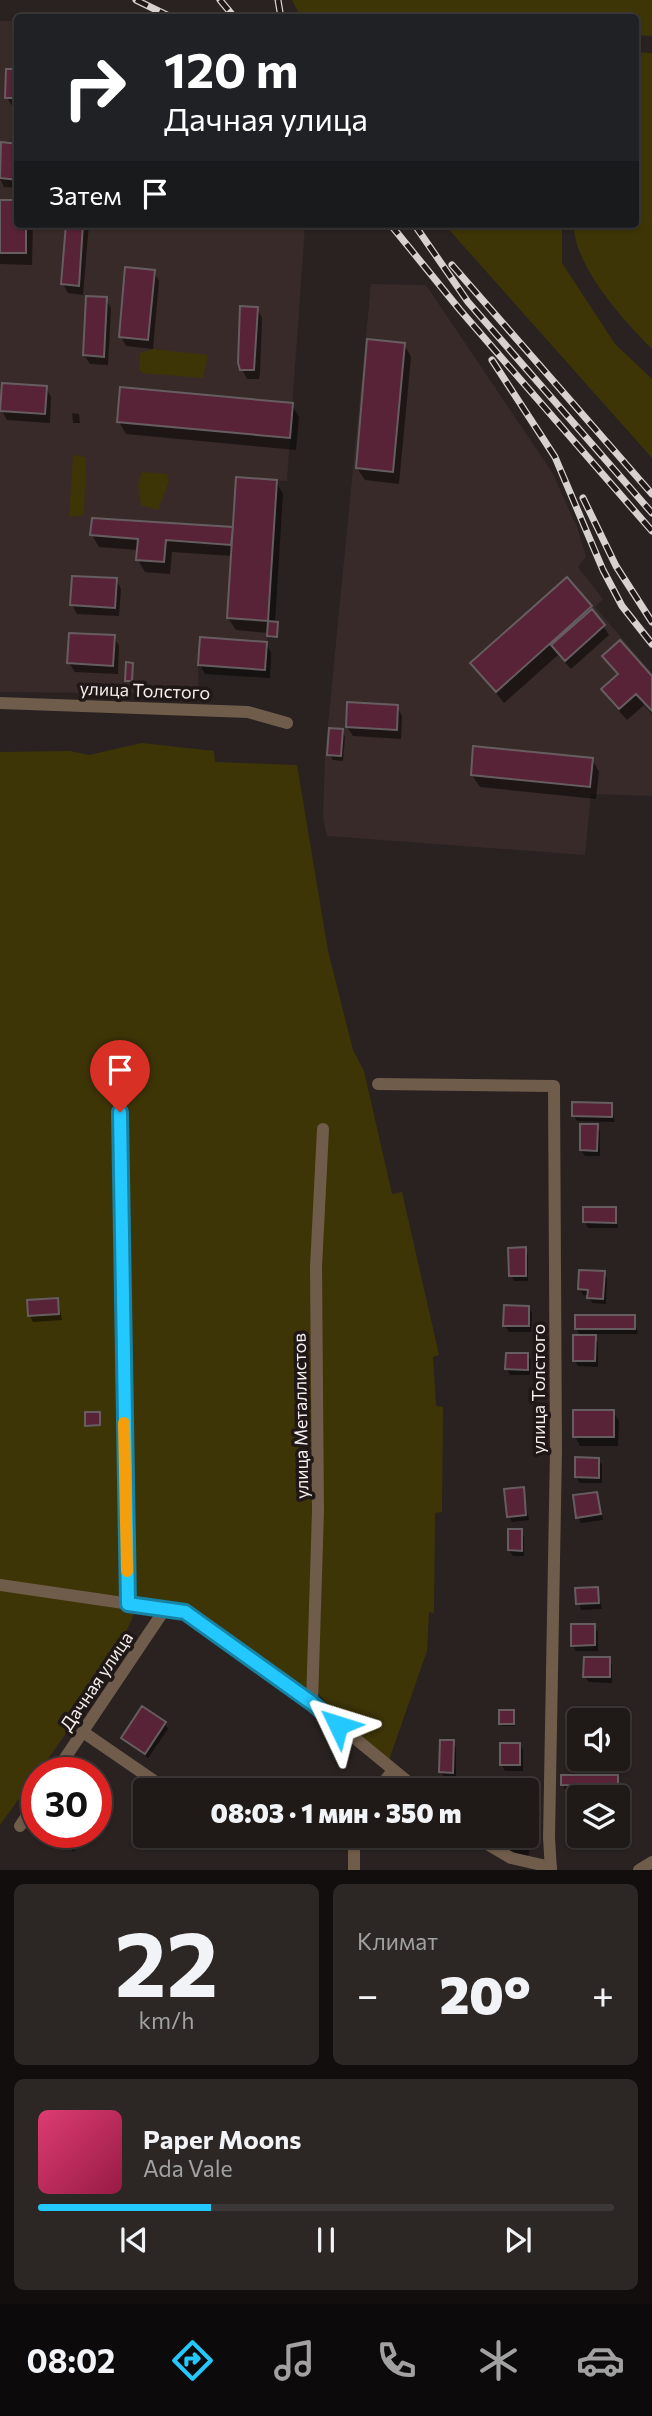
<!DOCTYPE html>
<html lang="ru">
<head>
<meta charset="utf-8">
<style>
	:root { --surface:#1f1a18; --page:#2c2725; --text:#f1f3f6; --muted:#a1a1a2; --line:#3c3837; --accent:#23c9fe }
	body { margin:0; font-family:Commissioner,sans-serif; background:var(--page); color:var(--text); height:100vh; display:flex; flex-direction:column; font-size:26px; white-space:nowrap }
	* { box-sizing:border-box; margin:0 }
	p { font-size:23px; color:var(--muted) }
	.icon { flex:none; width:38px; height:38px; fill:none; stroke:currentColor; stroke-width:2; stroke-linecap:round; stroke-linejoin:round }
	.map { position:relative; height:1870px; overflow:hidden }
	.drawer { display:flex; flex-direction:column; gap:14px; padding:14px; background:#110e0d; flex:1 }
	.drawer>* { flex:none }
	.top-card { position:absolute; left:14px; top:14px; width:625px; height:214px; border-radius:7px; box-shadow:0 2px 5px #0004,0 0 0 2px var(--line); background:#202124; color:#fff; overflow:hidden }
	.fabs { position:absolute; left:567px; top:1708px; display:grid; gap:14px }
	.fabs a { display:grid; place-items:center; width:63px; height:63px; border-radius:7px; background:var(--surface); box-shadow:0 2px 5px #0004,0 0 0 2px var(--line); font-size:35px }
	.speed { position:absolute; left:21px; top:1757px; display:flex; gap:14px; font-size:35px; font-weight:700; text-align:center }
	.speed>* { display:grid; place-content:center; width:91px; height:91px; border-radius:50%; background:var(--surface); box-shadow:0 2px 5px #0004,0 0 0 2px var(--line); line-height:1 }
	.speed .limit { border:10px solid #d22; background:#fff; color:#111 }
	.pin { position:absolute; display:grid; place-items:center; width:60px; height:60px; color:#fff; margin:-72px -30px; border-radius:50% 50% 50% 0; rotate:-45deg; box-shadow:0 0 7px #0007 }
	.pin .icon { rotate:45deg }
	.me { position:absolute; width:77px; margin:-38px; rotate:311deg; stroke-linejoin:round; filter:drop-shadow(0 0 5px #0008) }
	.turn { display:flex; align-items:center; gap:24px; height:147px; padding:0 35px; font-size:32px }
	.turn .icon { width:91px; height:91px; stroke-width:2.5 }
	.turn b { display:block; font-size:49px; line-height:60px }
	.then { display:flex; align-items:center; height:66px; padding:0 35px; background:#0003; gap:14px; font-size:26px }
	.big { font-size:52px; font-weight:800; line-height:1.1 }
	.drawer .card { flex:1; display:flex; flex-direction:column; justify-content:center; gap:10px; min-width:0; padding:0 24px; border-radius:10px; background:var(--page) }
	.drawer .dial { align-items:center; gap:0 }
	.dial b { font-size:91px; line-height:1 }
	.song { display:flex; align-items:center; gap:21px }
	.cover { width:84px; height:84px; border-radius:10px; background:linear-gradient(135deg,hsl(340 70% 55%),hsl(340 70% 35%)) }
	.played { height:7px; border-radius:4px; background:linear-gradient(90deg,var(--accent) 30%,var(--line) 30%) }
	.keys { display:flex; justify-content:space-around; direction:ltr }
	.heat { display:flex; justify-content:space-between; align-items:center; font-size:38px; direction:ltr }
	.drawer .tiles { flex:1; display:grid; gap:14px; grid-template-columns:1fr 1fr }
	.card:last-child { grid-column:span 2 }
	.trip { position:absolute; left:133px; top:1778px; width:406px; height:70px; border-radius:7px; background:var(--surface); box-shadow:0 2px 5px #0004,0 0 0 2px var(--line); font-weight:800; line-height:70px; text-align:center }
	.tabs { display:flex; height:112px; justify-content:space-around; align-items:center; background:#0c0a0a; color:var(--muted) }
	.tabs .icon { width:49px; height:49px }
	.tabs .on { color:var(--accent) }
	.tabs b { font-size:32px; color:var(--text) }
	.map>svg:first-child { display:block }
</style>
</head>
<body>
<div class="map">
<svg width="652" height="1870" viewBox="0 0 652 1870">
	<rect width="100%" height="100%" fill="#292220"/>
	<path fill="#382a28" d="M0,21H17L18,224L305,226L287,481H277L268,621L278,622L277,637L267,636L265,670L198,665L199,694L0,692Z
		M371,284L426,285L552,472L577,527L586,557L578,567L603,599L595,607L652,673V796L591,794L585,855L327,836L323,818L325,755Z"/>
	<path fill="#3e3507" d="M292,0H652V36L635,35V18L301,17Z
		M635,52L652,53V349C624,321 573,265 574,224H635Z
		M444,224H562V263L615,344L652,379V458Z
		M153,349L208,355L203,378L142,373L139,369L140,353Z
		M73,455L86,457L84,515L69,517Z
		M142,472L167,474L169,481L158,510L141,505L138,485Z
		M142,743L214,751L215,762L297,765L328,951L353,1050L364,1071L392,1194L402,1192L439,1355L433,1357L436,1406L443,1407L442,1512L435,1513L434,1613L429,1612L427,1651L389,1760L343,1724L318,1693L304,1689L189,1607L141,1597C109,1681 52,1753 0,1825V752L70,751L89,755Z"/>
	<path fill="#0007" d="M18,71V107H13L7,98Z
		M3,144L18,146V188L4,187L0,179Z
		M0,211L18,224H33L32,265L0,264Z
		M68,224H89L83,295L68,293L63,284Z
		M154,272L159,281L153,349L126,346L121,337Z
		M106,299L111,308L108,365L90,364L84,355Z
		M257,308L262,318L260,374L259,379H247L242,369Z
		M404,344L411,357L399,484L365,480L357,468Z
		M46,388L51,397L50,423L7,420L2,411Z
		M292,405L299,417L296,450L126,434L119,422Z
		M72,413L79,414L80,423H73Z
		M276,482L283,494L275,623L278,626L277,638H270L269,633L236,630L228,618L232,556L172,552L170,574L145,572L138,560L139,550L99,547L92,535L234,529Z
		M116,579L121,589L119,616L77,614L72,605Z
		M591,607L609,635L571,669L558,655L504,703L473,664Z
		M114,637L119,646L118,674L75,672L69,663Z
		M266,643L271,653L270,678L205,674L200,665Z
		M604,656L652,678V714L644,705L627,720L611,702L604,690L618,676Z
		M397,707L402,716L401,739L353,736L347,727Z
		M342,731L345,737L343,761L333,760L329,754Z
		M592,759L599,772L596,799L480,787L472,775Z
		M611,1104L615,1122L577,1121L574,1116Z
		M597,1126L600,1131V1156H585L581,1150Z
		M615,1209L618,1228H588L585,1222Z
		M525,1249L528,1255V1281H514L511,1275Z
		M604,1273L607,1278L606,1304L592,1303L589,1295H583L580,1289Z
		M58,1300L62,1320L33,1322L30,1316Z
		M528,1307L532,1313L531,1332H509L505,1326Z
		M634,1317L638,1334H593L598,1343V1367L578,1366L574,1360L581,1337L576,1328Z
		M527,1355L531,1360L530,1375H510L507,1369Z
		M613,1412L619,1421L618,1446H580L575,1436Z
		M598,1459L602,1465V1483H580L576,1477Z
		M523,1489L529,1520L512,1522L509,1516Z
		M597,1493L603,1520L581,1523L578,1517Z
		M521,1531L524,1537V1556H513L509,1550Z
		M597,1589L602,1609L581,1610L577,1590Z
		M594,1626L598,1632V1651H576L573,1645Z
		M609,1659L612,1665V1683L589,1682L585,1677Z
		M513,1712L515,1726H502L501,1724Z
		M164,1723L168,1729L148,1758L123,1738Z
		M453,1742L456,1748V1778H445L441,1772Z
		M519,1744L523,1750V1771H505L502,1765Z
		M581,1759H607V1767L584,1766Z
		M617,1777L620,1791H566L563,1785Z
		M579,1797V1827H572L569,1822L568,1798Z
		M527,1809L531,1816L527,1831Z
		M55,1832H83L87,1839L73,1852Z
		M527,1834L532,1843L528,1856L499,1848L494,1838V1836Z
		M226,1836H251L239,1848Z"/>
	<path fill="#582237" stroke="#665d60" stroke-width="2" d="M6,69H18V98H5Z
		M1,142L18,144V180L0,178Z
		M0,200H18V224H26V253H0Z
		M66,224H83L79,286L61,284Z
		M125,267L155,270L148,340L119,337Z
		M86,296L107,297L104,357L83,355Z
		M240,306L258,307L254,370H240L238,363Z
		M367,339L405,343L393,472L356,468Z
		M2,383L47,386L45,414L0,411Z
		M120,387L293,403L290,438L117,422Z
		M236,477L277,480L268,621L227,618Z
		M92,518L233,527L231,545L166,540L164,562L136,560L138,539L90,535Z
		M72,576L117,578L115,608L70,605Z
		M567,577L592,606L496,692L470,663Z
		M592,609L605,625L565,661L551,645Z
		M268,621L278,622L277,637L267,636Z
		M69,633L115,635L113,666L67,663Z
		M200,637L267,642L265,670L198,665Z
		M620,640L652,676V711L636,694L619,709L601,689L618,674L602,656Z
		M126,662L133,663L132,681H125Z
		M347,702L398,705L397,730L346,727Z
		M329,728L343,729L341,756L327,755Z
		M473,746L593,758L590,787L471,775Z
		M572,1102L612,1103V1117L572,1116Z
		M580,1124H598L597,1151L580,1150Z
		M583,1207H616V1223L583,1222Z
		M526,1247V1276H509L508,1248Z
		M579,1270L605,1271L603,1299L587,1298L588,1290L578,1289Z
		M58,1298L59,1314L28,1316L27,1300Z
		M504,1305L529,1306V1326H503Z
		M575,1315H635V1329H575Z
		M573,1335H596L595,1361H573Z
		M506,1353H528V1370L505,1369Z
		M573,1410H614V1437H573Z
		M85,1412H100V1425L85,1426Z
		M575,1457L599,1458V1478L575,1477Z
		M524,1487L526,1515L507,1517L504,1489Z
		M597,1492L601,1514L576,1518L573,1495Z
		M508,1529H522V1551L508,1550Z
		M598,1587L599,1603L576,1604L575,1588Z
		M571,1624H595V1645L571,1646Z
		M584,1657H610V1677H583Z
		M142,1706L166,1722L145,1754L121,1738Z
		M499,1710H514V1724H499Z
		M440,1740H454L453,1773L439,1772Z
		M500,1743H520V1765H500Z
		M561,1775H618V1786L561,1785Z
		M588,1795L579,1797V1822H567L566,1796Z
		M55,1832H85L69,1847Z
		M493,1836H527L524,1847L492,1839Z"/>
	<g fill="none" stroke-linecap="round" stroke-linejoin="round">
		<path stroke="#705c4b" stroke-width="12" d="M0,703L248,712L287,723
			M378,1084L554,1086L556,1450L549,1838L551,1870
			M120,1112L128,1604
			M0,1585L185,1612L312,1703L418,1790
			M312,1703L318,1511L316,1267L323,1129
			M83,1732L163,1787
			M55,1773L165,1609
			M378,1790L393,1770
			M20,1826L37,1801
			M354,1836V1870
			M474,1836L511,1858L551,1867
			M639,1870L652,1862"/>
		<g stroke="#d7d1cf" stroke-width="7">
			<path id="rail" d="M136,0L173,18
				M220,0L235,18
				M278,0L281,18
				M390,224L460,310L652,531
				M414,224L468,302L652,513
				M452,265L652,494
				M492,360L555,457L603,570L622,606L652,644
				M583,498L616,566L652,622"/>
		</g>
		<use href="#rail" stroke="#201817" stroke-width="4.5" stroke-dasharray="13" stroke-linecap="butt"/>
	</g>
	<g fill="none" stroke-linecap="round" stroke-linejoin="round">
		<g stroke="#1783a5" stroke-width="18">
			<path id="route" d="M120,1112L128,1604L185,1612L312,1703L338,1725"/>
		</g>
		<use href="#route" stroke="#23c9fe" stroke-width="12"/>
		<path stroke="#f59e0b" stroke-width="12" d="M124,1423L127,1571"/>
	</g>
	<g text-anchor="middle" dominant-baseline="central" stroke-width="7" stroke-linejoin="round" paint-order="stroke">
		<g font-size="18" fill="#f4eeed" stroke="#201817">
			<text transform="translate(145 690) rotate(2)">улица Толстого</text>
			<text transform="translate(538 1389) rotate(-90)">улица Толстого</text>
			<text transform="translate(300 1416) rotate(-91)">улица Металлистов</text>
			<text transform="translate(96 1681) rotate(-56)">Дачная улица</text>
		</g>
	</g>
</svg>
<div class="fabs">
<a><svg class="icon" aria-label="sound" viewBox="0 0 24 24"><path d="M4 9h4l5-4v14l-5-4H4zM17 9q2 3 0 6"/></svg></a>
<a><svg class="icon" aria-label="layers" viewBox="0 0 24 24"><path d="M12 4l9 5-9 5-9-5zM3 14l9 5 9-5"/></svg></a>
</div>
<div class="speed"><div class="limit">30</div></div>
<div class="pin" style="left:120px;top:1112px;background:#d93025"><svg class="icon" aria-label="arrive" viewBox="0 0 24 24"><path d="M6 21V4h12l-3 4 3 4H6"/></svg></div>
<svg class="me" style="left:338px;top:1725px" viewBox="-20 -20 40 40"><path d="M0-17L14 15 0 8-14 15z" fill="#23c9fe" stroke="#fff" stroke-width="4"/></svg>
<div class="trip">08:03 · 1 мин · 350 m</div>
<div class="top-card">
<div class="turn"><svg class="icon" aria-label="right" viewBox="0 0 24 24"><path d="M7 20v-9h11M14 6l5 5-5 5"/></svg><div><b>120 m</b>Дачная улица</div></div>
<div class="then">Затем<svg class="icon" aria-label="arrive" viewBox="0 0 24 24"><path d="M6 21V4h12l-3 4 3 4H6"/></svg></div>
</div>
</div>
<section class="drawer">
<div class="tiles">
<div class="card dial"><b>22</b><p>km/h</p></div>
<div class="card"><p>Климат</p>
<div class="heat"><a>−</a><b class="big">20°</b><a>+</a></div>
</div>
<div class="card">
<div class="song"><i class="cover"></i><div><b>Paper Moons</b><p>Ada Vale</p></div></div>
<div class="played"></div>
<div class="keys"><svg class="icon" aria-label="previous" viewBox="0 0 24 24"><path d="M18 5L8 12l10 7zM5 5v14"/></svg><svg class="icon" aria-label="pause" viewBox="0 0 24 24"><path d="M8 5v14M16 5v14"/></svg><svg class="icon" aria-label="next" viewBox="0 0 24 24"><path d="M6 5l10 7-10 7zM19 5v14"/></svg></div>
</div>
</div>
</section>
<nav class="tabs">
<b>08:02</b>
<svg class="icon on" aria-label="directions" viewBox="0 0 24 24"><path d="M12 3l9 9-9 9-9-9zM9 14v-3h6M13 9l2 2-2 2"/></svg>
<svg class="icon" aria-label="music" viewBox="0 0 24 24"><path d="M9 18V5l10-2v13"/><circle cx="6" cy="18" r="3"/><circle cx="16" cy="16" r="3"/></svg>
<svg class="icon" aria-label="phone" viewBox="0 0 24 24"><path d="M5 4h4l2 5-3 2q2 4 5 5l2-3 5 2v4C11 20 4 13 5 4z"/></svg>
<svg class="icon" aria-label="climate" viewBox="0 0 24 24"><path d="M12 3v18M4 7l16 10M4 17L20 7"/></svg>
<svg class="icon" aria-label="car" viewBox="0 0 24 24"><path d="M5 17H2v-5l4-1 3-4h7l3 4 3 1v5h-3M9 17h6M6 11h13"/><circle cx="7" cy="17" r="2"/><circle cx="17" cy="17" r="2"/></svg>
</nav>
</body>
</html>
